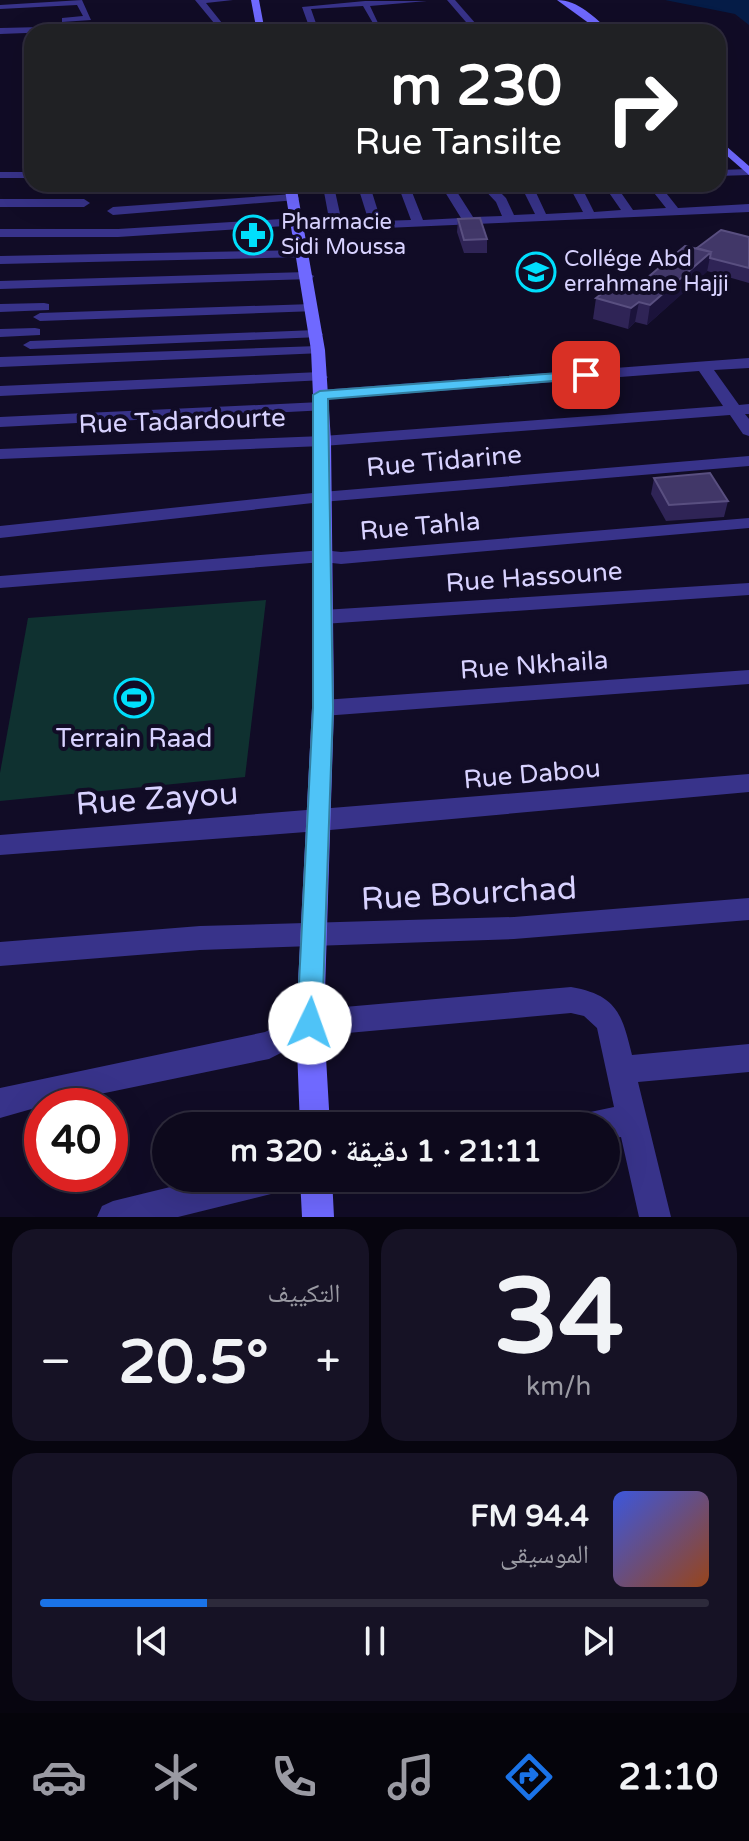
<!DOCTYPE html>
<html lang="ar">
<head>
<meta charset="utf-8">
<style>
	:root { --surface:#0d091c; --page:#161225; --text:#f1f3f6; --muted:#9a9aa3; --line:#2d2a3b; --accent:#1a73e8 }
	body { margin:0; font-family:"Varela Round","Noto Naskh Arabic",sans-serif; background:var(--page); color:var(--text); direction:rtl; height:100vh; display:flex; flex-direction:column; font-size:30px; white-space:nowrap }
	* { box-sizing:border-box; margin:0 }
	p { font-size:26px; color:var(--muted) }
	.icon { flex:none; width:44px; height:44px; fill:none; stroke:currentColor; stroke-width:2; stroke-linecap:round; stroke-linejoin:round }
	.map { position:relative; height:1217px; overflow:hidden; direction:ltr }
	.details { display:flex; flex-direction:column; gap:12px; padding:12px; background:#07050f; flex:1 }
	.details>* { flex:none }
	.banner { position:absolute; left:24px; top:24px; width:702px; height:168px; border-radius:24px; box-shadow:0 8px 32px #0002,0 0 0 2px var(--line); direction:rtl; background:#202124; color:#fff; overflow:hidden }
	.speed { position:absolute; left:24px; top:1088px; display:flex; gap:16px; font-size:40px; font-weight:700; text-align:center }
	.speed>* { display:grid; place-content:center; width:104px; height:104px; border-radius:50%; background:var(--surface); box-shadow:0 8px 32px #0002,0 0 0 2px var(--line); line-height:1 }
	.speed .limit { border:12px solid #d22; background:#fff; color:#111 }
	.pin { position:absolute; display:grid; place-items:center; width:68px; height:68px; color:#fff; margin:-34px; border-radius:16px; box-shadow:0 4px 12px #0006 }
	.me { position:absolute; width:88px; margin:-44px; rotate:3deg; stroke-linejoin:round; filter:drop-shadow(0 0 6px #0008) }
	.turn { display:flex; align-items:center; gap:28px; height:168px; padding:0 32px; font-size:36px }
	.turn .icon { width:104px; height:104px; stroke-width:2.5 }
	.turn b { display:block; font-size:56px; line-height:68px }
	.big { font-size:60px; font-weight:700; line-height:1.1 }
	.details .tile { flex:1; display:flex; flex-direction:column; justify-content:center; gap:12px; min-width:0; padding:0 28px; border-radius:24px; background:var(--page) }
	.details .dial { align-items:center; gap:0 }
	.dial b { font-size:104px; line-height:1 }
	.song { display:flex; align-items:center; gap:24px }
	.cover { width:96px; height:96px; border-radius:12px; background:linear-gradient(135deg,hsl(230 70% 55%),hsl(20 70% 35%)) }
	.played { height:8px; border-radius:4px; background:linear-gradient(90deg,var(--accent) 25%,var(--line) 25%) }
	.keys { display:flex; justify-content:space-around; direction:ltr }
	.heat { display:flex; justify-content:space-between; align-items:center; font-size:44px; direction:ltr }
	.details .tiles { flex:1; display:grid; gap:12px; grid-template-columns:1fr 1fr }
	.tile:last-child { grid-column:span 2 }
	.trip { position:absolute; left:152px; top:1112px; width:468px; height:80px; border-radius:40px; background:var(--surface); box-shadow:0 8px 32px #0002,0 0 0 2px var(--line); font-weight:700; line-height:80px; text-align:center; direction:rtl }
	.menu { display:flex; height:128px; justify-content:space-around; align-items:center; background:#05040b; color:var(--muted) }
	.menu .icon { width:56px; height:56px }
	.menu .active { color:var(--accent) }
	.menu b { font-size:36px; color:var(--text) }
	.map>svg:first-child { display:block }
</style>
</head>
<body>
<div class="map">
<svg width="749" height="1217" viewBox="0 0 749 1217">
	<rect width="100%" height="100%" fill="#110c26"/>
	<path fill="#0f3130" d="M266,600L245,777L0,801V773L28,618Z"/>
	<path fill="#051c47" d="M665,0H749V25L735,14Z"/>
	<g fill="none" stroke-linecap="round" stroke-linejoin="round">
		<path fill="#38338a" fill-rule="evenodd" d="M82,0L91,20L62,22V18L83,16L77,5L0,9V5Z
			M195,0H233L206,3L222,23L264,24L0,34V28L214,23Z
			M447,0H455L483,32H439L472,29Z
			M365,1H427L370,6L378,23L374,25L363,6L311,9L319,32H311L302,7Z
			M749,169V175L718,176V170Z
			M0,172H32V178H0Z
			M322,184H414L410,187L423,220L461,218L440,184H452L473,217L502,216L496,202L479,184H492L506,198L514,215L535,214L520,184H532L546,214L583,212L568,184H580L594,212L621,210L603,184H615L633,210L666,208L647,184H659L678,208L749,204V212L295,232V226L299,225L330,224L324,192L291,193L285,190L291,187ZM399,188L411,220L381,221L371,189ZM359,190L369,222L342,223L335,191Z
			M293,194L299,198L297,200L113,215L107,211L113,207Z
			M0,199H84L90,203L84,207H0Z
			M297,218L301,219V225L118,237H0V229H118Z
			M303,250L308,251V257L0,264V256Z
			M307,272L314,276L312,279L0,289V281Z
			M44,303L49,304V310L0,312V304Z
			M312,304L317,305V311L40,321L33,317L40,313Z
			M35,328L40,329V335L0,337V329Z
			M316,330L323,334L321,337L30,349L23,345L30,341Z
			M318,346L323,347V353L0,367V357Z
			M749,358V368L714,370L739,405L749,404V414H745L749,419V436L743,434L730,415L323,446L0,459V449L323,436L723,406L699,371L320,400L312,395L320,390Z
			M320,372L328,377L325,380L0,396V386Z
			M321,402L327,404V410L0,427V417Z
			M749,456V466L322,502L0,538V526L322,492Z
			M749,518V528L341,564L323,562L0,588V576L323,550L341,552Z
			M749,583V595L323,624L313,617L323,610Z
			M749,670V684L323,716L315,714L312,708L315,702L323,700Z
			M749,774V792L319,831L0,855V835Z
			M749,898V920L514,939L200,950L0,966V942L200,926L514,917Z
			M571,987C617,995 622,1014 632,1055L749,1044V1072L638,1082L671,1217H639L621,1137L606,1139V1126H572L576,1115L614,1107L597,1028L584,1016L571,1013L314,1036L269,1059L42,1106L0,1118V1088L265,1032L310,1010Z
			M207,1178H287L282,1189L271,1194L178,1217H97L102,1206L113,1201Z"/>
		<path fill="#6f69ff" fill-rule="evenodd" d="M251,0H259L265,32H257Z
			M557,0C578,0 596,18 610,32H601Z
			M718,139L749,166V175L718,148Z
			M284,184H296L325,350L331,441L334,708L324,1023L330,1126H300L296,1023L312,708L315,441L311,350Z
			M300,1178H332L334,1217H302Z"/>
	</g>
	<path fill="#2f2456" d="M458,219L487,239V253H464L457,232Z
		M749,237V283L707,271L647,325L635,322L628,329L593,319L596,298L641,283L697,248Z
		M654,478L728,501L724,517L666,521L651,494Z"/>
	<path fill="#1b133b" d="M711,252L707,272L647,325L650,305Z
		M639,302L635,322L628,329L631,308Z"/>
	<path fill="#413768" stroke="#594f80" stroke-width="2" d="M480,218L487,239L464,240L458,219Z
		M721,230L749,237V268L710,258L711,252L697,248Z
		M685,246L711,252L650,305L639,302L631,308L596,298L622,278L641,283Z
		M710,473L728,501L669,505L654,478Z"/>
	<path fill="#4fc3f7" stroke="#337fa1" stroke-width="2" d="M586,371L593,375L591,378L328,399L333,708L322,1023L319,1032L310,1035L300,1032L297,1023L313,708V395L320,391Z"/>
	<defs>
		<g id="pharmacy-ring" transform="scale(2)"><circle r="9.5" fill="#110c26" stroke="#00dffd" stroke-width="1.5"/><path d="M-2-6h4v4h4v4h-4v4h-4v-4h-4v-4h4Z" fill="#00dffd"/></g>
		<g id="school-ring" transform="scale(2)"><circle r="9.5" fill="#110c26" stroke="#00dffd" stroke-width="1.5"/><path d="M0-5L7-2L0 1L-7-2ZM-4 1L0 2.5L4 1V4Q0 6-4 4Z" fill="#00dffd"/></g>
		<g id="stadium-ring" transform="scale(2)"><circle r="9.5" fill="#110c26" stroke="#00dffd" stroke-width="1.5"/><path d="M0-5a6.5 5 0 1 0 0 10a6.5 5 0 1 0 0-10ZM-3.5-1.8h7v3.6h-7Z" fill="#00dffd"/></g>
	</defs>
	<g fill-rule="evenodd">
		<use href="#pharmacy-ring" x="253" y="235"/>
		<use href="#school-ring" x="536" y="272"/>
		<use href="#stadium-ring" x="134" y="698"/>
	</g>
	<g text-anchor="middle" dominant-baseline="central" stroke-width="8" stroke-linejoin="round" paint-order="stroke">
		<g font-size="22" fill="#d8d2ff" stroke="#110c26" text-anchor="start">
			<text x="281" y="222">Pharmacie<tspan x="281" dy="25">Sidi Moussa</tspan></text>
			<text x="564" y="259">Collége Abd<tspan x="564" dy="25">errahmane Hajji</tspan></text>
		</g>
		<g font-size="26" fill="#d8d2ff" stroke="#110c26">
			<text transform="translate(182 421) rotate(-2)">Rue Tadardourte</text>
			<text transform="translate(444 461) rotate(-5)">Rue Tidarine</text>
			<text transform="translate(420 526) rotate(-5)">Rue Tahla</text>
			<text transform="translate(534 577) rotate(-4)">Rue Hassoune</text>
			<text transform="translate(534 665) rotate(-4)">Rue Nkhaila</text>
			<text transform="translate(532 774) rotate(-5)">Rue Dabou</text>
		</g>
		<g font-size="26" fill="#d8d2ff" stroke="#110c26">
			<text x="134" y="738">Terrain Raad</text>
		</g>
		<g font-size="32" fill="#d8d2ff" stroke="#110c26">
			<text transform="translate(157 799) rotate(-4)">Rue Zayou</text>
			<text transform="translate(469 894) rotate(-3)">Rue Bourchad</text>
		</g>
	</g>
</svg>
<div class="speed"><div class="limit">40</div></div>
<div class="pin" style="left:586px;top:375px;background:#d93025"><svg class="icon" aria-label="arrive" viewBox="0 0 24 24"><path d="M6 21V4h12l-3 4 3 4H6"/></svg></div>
<svg class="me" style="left:310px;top:1023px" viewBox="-20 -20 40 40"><circle r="19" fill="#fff"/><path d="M0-13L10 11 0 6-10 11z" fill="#4fc3f7"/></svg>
<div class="trip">21:11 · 1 دقيقة · 320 m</div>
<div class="banner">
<div class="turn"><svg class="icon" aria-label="right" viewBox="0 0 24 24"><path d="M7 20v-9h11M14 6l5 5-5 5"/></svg><div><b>230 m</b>Rue Tansilte</div></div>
</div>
</div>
<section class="details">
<div class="tiles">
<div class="tile dial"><b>34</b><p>km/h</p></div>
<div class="tile"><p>التكييف</p>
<div class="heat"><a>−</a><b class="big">20.5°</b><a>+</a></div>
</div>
<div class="tile">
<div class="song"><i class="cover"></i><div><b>94.4 FM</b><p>الموسيقى</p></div></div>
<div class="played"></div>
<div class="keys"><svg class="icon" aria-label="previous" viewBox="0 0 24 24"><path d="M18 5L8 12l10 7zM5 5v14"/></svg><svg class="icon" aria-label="pause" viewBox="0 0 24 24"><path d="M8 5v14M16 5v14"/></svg><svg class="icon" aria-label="next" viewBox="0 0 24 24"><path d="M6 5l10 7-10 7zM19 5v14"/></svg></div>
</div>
</div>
</section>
<nav class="menu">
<b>21:10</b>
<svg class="icon active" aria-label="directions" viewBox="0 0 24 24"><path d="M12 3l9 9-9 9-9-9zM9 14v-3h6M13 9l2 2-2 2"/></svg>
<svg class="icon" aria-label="music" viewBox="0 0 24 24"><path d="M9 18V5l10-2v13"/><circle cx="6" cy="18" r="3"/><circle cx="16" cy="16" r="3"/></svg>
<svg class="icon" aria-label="phone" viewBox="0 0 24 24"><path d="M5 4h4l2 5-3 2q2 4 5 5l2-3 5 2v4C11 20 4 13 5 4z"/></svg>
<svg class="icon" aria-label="climate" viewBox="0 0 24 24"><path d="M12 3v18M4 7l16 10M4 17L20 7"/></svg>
<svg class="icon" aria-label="car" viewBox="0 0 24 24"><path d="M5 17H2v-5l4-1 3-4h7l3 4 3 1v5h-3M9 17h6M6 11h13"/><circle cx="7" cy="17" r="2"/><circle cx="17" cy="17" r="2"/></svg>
</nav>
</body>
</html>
